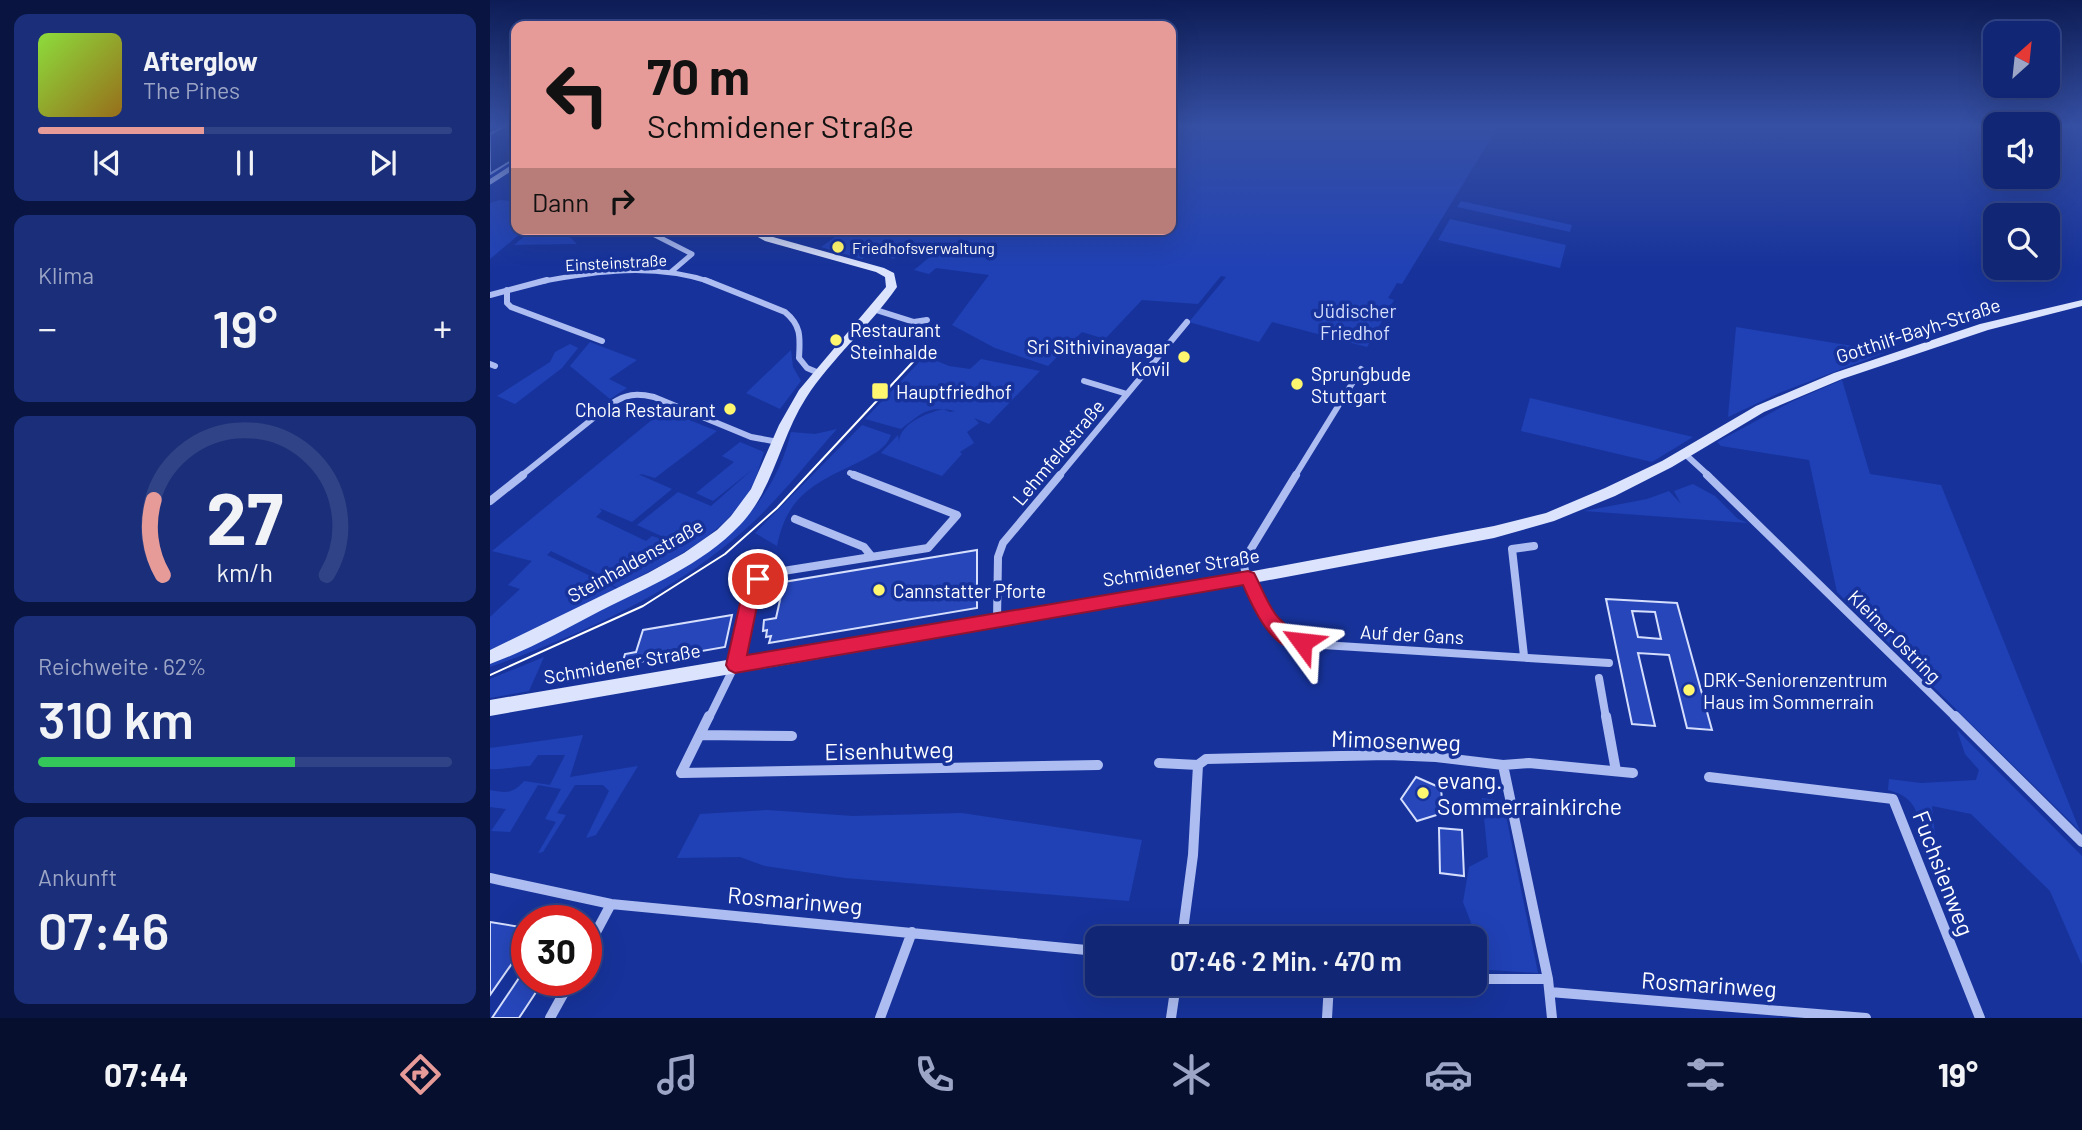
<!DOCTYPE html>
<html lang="de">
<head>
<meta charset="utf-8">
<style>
	:root { --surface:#112674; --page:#1a2e79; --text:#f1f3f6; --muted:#9ca5c5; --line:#304386; --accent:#e69b98 }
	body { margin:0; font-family:Barlow,sans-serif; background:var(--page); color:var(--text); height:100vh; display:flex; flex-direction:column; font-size:26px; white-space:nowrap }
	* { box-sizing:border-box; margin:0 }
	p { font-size:23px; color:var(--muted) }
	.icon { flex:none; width:38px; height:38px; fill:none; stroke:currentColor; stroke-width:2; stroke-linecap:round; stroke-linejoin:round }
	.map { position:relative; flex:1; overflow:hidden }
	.sheet { display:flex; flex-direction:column; gap:14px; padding:14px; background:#091540; width:490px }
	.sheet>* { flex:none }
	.guide { position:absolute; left:21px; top:21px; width:665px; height:214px; border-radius:14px; box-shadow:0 7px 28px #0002,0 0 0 2px var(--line); background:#e69b98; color:#111; overflow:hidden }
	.needle { width:46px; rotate:27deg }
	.tools { position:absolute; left:1493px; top:21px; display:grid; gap:14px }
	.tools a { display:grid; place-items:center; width:77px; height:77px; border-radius:14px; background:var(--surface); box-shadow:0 7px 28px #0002,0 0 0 2px var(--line); font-size:35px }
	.speed { position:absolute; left:21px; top:905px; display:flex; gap:14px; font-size:35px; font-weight:700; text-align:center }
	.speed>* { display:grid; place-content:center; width:91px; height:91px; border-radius:50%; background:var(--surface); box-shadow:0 7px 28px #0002,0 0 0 2px var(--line); line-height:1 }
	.speed .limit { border:10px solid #d22; background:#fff; color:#111 }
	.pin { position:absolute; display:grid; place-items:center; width:60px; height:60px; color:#fff; margin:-30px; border:4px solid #fff; border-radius:50%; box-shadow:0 2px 7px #0007 }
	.me { position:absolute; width:77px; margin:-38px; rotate:300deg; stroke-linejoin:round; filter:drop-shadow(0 0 5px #0008) }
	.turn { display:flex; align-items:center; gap:24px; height:147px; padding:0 21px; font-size:32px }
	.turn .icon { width:91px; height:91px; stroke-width:2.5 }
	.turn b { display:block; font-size:49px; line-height:60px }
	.then { display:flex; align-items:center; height:66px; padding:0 21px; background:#0003; gap:14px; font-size:26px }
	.big { font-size:52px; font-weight:600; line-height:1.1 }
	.sheet .widget { flex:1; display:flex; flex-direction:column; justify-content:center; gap:10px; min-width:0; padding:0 24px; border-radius:14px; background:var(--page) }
	.sheet .dial { align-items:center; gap:0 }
	.dial svg { height:182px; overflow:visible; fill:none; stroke:var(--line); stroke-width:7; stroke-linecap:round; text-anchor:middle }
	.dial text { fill:var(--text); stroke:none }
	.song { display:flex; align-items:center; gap:21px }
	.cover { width:84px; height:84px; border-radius:10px; background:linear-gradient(135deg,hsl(90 70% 55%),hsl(40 70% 35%)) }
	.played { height:7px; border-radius:4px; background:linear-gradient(90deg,var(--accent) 40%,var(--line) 40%) }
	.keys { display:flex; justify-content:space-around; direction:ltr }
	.heat { display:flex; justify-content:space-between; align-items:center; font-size:38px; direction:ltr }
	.charge { height:10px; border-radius:5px; background:linear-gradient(90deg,#34c759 62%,var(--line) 0) }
	.trip { position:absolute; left:595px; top:926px; width:402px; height:70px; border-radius:14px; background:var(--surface); box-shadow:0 7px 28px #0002,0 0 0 2px var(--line); font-weight:600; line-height:70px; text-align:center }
	.menu { display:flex; height:112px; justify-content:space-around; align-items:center; background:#070f2e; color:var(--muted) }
	.menu .icon { width:49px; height:49px }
	.menu .selected { color:var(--accent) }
	.menu b { font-size:32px; color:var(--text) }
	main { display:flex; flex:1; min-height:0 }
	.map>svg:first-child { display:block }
</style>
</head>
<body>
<main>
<section class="sheet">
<div class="widget">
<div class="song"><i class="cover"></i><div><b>Afterglow</b><p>The Pines</p></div></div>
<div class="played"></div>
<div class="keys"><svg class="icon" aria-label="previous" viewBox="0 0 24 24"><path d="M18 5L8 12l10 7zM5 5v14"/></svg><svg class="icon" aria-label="pause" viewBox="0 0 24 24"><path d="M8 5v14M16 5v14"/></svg><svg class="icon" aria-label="next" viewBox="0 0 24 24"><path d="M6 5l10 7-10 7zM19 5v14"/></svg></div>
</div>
<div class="widget"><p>Klima</p>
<div class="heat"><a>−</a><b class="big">19°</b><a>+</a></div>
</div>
<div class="widget dial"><svg viewBox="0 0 100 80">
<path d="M14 69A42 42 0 1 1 86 69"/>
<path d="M14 69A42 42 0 0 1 10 36" stroke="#e69b98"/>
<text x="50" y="56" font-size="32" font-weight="700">27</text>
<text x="50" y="72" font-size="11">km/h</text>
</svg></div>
<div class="widget"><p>Reichweite · 62%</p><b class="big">310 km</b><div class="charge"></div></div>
<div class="widget"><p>Ankunft</p><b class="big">07:46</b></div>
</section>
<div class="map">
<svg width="1592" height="1018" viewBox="0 0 1592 1018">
	<rect width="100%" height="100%" fill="#17339b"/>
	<path fill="#2041b5" d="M681,125H1009L912,284L907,283L898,298L904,300L877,347L782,322L769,342L699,322L736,277L731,276L708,304L652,300L615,339L592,332L558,366L505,348L462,325L499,275L446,268L439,274L424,270L447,251L423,244L404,259L382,252L372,259L331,247L356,229H681Z
		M10,200L26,201V229H36L0,259V203Z
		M971,201L1082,225L1080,232L967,207Z
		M960,219L1076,245L1070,268L948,240Z
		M43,229H72L87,244L24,245Z
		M1246,327L1393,351L1394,353L1289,393L1238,417Z
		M100,342L147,360L119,379L137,388L120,399L80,366Z
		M80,344L88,348L72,368L25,404L7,396L60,362L65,352Z
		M301,350L303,367L311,381L290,409L256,393Z
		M435,356L459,366L480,369L491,359L550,371L499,424L484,418L489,423L477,432L484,443L470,452L472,454L452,476L391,453L408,435L409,442C410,423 437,413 453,409L460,412L465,411C438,405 432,413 411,429L375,419Z
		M1352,380L1380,474L1451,485L1590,831L1347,592L1319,460L1231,446L1227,442L1301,402Z
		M1040,398L1203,437L1162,462L1031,431Z
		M174,410L227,431L165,478L151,474L145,478L150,475L182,489L142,522L109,508L112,511L106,517L156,541L162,536L180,542L203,521L180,540L147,525L188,492L221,506L263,469L223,501L206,493L244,462L232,456L250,442L274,452C270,464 267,477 261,488C233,538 176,562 128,588L109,579L112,576L61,551L57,555L127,589L0,650V617L30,589L18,585L42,561L2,551Z
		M372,425L401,435C396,449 382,455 369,462C325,483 297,495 287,546L265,533Z
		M347,429C314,466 283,507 245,538C175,597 85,637 0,667V661L240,534C271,504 291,474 301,432L325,434Z
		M1203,484L1225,496L1248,519L1258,523L1094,511L1157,499L1179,491L1191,504L1184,491Z
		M54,657L39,691L0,698V679Z
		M1467,730L1592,856V965L1560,891L1481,814L1442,806L1445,835L1434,837C1427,812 1426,797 1398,790L1399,779L1431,783L1486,780L1489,770L1475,754Z
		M93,735L80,777L148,766L106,835L96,838L119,791L113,785H85L67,813L76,815L53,852L48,853L66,822L55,819L71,789L48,785L20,832L1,831L16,809L0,807V790C16,793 23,794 34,781L60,785L75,755H48L40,766C26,766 14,770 0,769V748Z
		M992,798L1013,801L1048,973L999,970L973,902L979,867L998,857Z
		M277,810L363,816L472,813L652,840L639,901L355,878L275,866L250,857L187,858L210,814Z"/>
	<path fill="#0f2478" stroke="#a0b4f4" stroke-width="2" d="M17,125H26V158L0,174V134Z"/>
	<path fill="#2646ba" stroke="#d5defc" stroke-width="2" fill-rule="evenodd" d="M487,550V608L279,643L281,636L276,637L277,630L273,631L274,620L286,618L294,582Z
		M1116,599L1187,603L1222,730L1197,728L1179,655L1148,653L1165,726L1142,724ZM1142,611L1165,612L1171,639L1148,637Z
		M242,615L235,647L132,665L135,654L146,652L153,630Z
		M926,777L951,788L953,813L927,821L911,799Z
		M949,828L972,830L974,876L950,873Z
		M0,922L37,928V942L0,995Z
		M37,966V980H54L29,1018H2Z"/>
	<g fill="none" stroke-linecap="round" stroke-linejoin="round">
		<path stroke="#adbdf2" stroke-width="5" d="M0,182L26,165
			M153,229L202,254L181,272
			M49,282C106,271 164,263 221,282"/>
		<path stroke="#adbdf2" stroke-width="6" d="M215,280L295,312C312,326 310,338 309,358L317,368L329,373
			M17,290V303L21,307L112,341
			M0,295L57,280
			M386,310L424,322L437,320
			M0,364L5,366
			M594,381L637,394
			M1195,454L1219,476
			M360,473L368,476
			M31,476L121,404C136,394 146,393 164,397L261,437L288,442
			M569,476L697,322
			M805,476L871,369"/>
		<path stroke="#adbdf2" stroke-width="8" d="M806,475L753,562C763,608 783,640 833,645L1119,663
			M1217,475L1466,718
			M0,501L33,475
			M305,519L374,547L382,557
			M507,620L508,557L513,543L570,475
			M1034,656L1022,549L1044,546
			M1109,678L1116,718
			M219,718L245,665L261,590L268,579L287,572L438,548L467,515L364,475"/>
		<path stroke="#adbdf2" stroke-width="10" d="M219,716L191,773L608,765
			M1116,716L1126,771
			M1465,716L1592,842
			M211,735L302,736
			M669,763L708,765L716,759L898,755L946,757L1013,765L1039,763L1143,773
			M1013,765L1058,979L1062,1018
			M1219,777L1403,799L1490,1018
			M0,878L121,904L607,951
			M692,938L703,855L708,765
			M96,951L121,904
			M985,979H1058
			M1060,992L1376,1018
			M60,1018L81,980
			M390,1018L422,932
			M681,1018L686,984
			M837,1018L839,984"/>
		<path fill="#dce3fc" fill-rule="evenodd" d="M254,229H267L283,237L394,268L404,273L407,287C380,326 342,358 316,398C290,438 284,489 250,525C212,565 158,587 110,611C74,630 38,650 0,664V650L158,573L194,553L227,530L241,516L261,489L289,425L309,390L396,287L395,277L386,272L275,241Z
			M1592,300V306L1498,330L1352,379L1274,412L1182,467L1125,496L1064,521L1004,538L758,584L0,716V700L758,572L1004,526L1056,513L1115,488L1172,461L1266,406L1344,373L1490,324Z"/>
		<path stroke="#fff" stroke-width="2" d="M0,675L153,606L235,554L287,508L435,349"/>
	</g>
	<linearGradient id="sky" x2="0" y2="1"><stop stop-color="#0d1c55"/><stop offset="0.47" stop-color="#3650a4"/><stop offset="1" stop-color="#3650a4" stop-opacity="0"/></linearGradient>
	<rect width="1592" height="268" fill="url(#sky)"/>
	<path fill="#e11d48" stroke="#92132f" stroke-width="2" d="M758,571L764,573C780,604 782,624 819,637L821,642L819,648C785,659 763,608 753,585L245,673L239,670L236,665L253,590L262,574H274L276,579L270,591L257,655Z"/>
	<g fill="#fff66f" stroke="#17339b" stroke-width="2.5">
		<circle cx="348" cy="247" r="7"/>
		<circle cx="346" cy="340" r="7"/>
		<circle cx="694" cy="357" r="7"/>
		<circle cx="807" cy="384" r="7"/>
		<rect x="381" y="382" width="18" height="18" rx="3.5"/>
		<circle cx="240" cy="409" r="7"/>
		<circle cx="389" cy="590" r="7"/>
		<circle cx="1199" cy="690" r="7"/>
		<circle cx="933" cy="793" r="7"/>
	</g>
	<g text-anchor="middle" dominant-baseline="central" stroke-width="7" stroke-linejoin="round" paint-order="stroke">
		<g font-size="16" fill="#fff" stroke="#17339b" text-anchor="start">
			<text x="362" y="247">Friedhofsverwaltung</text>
		</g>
		<g font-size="16" fill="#fff" stroke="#17339b">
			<text transform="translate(126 262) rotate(-3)">Einsteinstraße</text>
		</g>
		<g font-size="19" fill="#d5defc" stroke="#17339b">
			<text x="865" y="310">Jüdischer<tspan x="865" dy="22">Friedhof</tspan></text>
		</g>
		<g font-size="19" fill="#fff" stroke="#17339b" text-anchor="start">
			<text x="360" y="329">Restaurant<tspan x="360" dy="22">Steinhalde</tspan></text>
			<text x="680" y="346" text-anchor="end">Sri Sithivinayagar<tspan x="680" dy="22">Kovil</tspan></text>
			<text x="821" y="373">Sprungbude<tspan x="821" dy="22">Stuttgart</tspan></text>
			<text x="406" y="391">Hauptfriedhof</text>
			<text x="226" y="409" text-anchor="end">Chola Restaurant</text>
			<text x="403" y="590">Cannstatter Pforte</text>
			<text x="1213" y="679">DRK-Seniorenzentrum<tspan x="1213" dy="22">Haus im Sommerrain</tspan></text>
		</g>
		<g font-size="19" fill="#fff" stroke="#17339b">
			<text transform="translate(1428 330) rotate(-18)">Gotthilf-Bayh-Straße</text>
			<text transform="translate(568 452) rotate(-50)">Lehmfeldstraße</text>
			<text transform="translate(145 560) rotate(-29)">Steinhaldenstraße</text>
			<text transform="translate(691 567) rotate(-9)">Schmidener Straße</text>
			<text transform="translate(922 634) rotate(3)">Auf der Gans</text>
			<text transform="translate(1405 636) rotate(45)">Kleiner Ostring</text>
			<text transform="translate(132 663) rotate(-10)">Schmidener Straße</text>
		</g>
		<g font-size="23" fill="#fff" stroke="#17339b">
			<text transform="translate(906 740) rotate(2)">Mimosenweg</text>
			<text transform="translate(399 750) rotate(-1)">Eisenhutweg</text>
			<text transform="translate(1454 873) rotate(69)">Fuchsienweg</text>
			<text transform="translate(305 900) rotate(5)">Rosmarinweg</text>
			<text transform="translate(1219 984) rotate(4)">Rosmarinweg</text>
		</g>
		<g font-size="23" fill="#fff" stroke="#17339b" text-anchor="start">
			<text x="947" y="780">evang.<tspan x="947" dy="26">Sommerrainkirche</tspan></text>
		</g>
	</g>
</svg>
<div class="tools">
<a><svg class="needle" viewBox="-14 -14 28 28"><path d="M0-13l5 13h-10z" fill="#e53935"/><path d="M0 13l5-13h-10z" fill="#9ca5c5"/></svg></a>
<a><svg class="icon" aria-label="sound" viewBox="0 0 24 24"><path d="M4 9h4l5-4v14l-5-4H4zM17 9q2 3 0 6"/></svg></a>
<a><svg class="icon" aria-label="search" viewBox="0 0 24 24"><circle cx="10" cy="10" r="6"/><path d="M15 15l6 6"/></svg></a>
</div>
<div class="speed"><div class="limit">30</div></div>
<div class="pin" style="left:268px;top:579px;background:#d93025"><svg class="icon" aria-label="arrive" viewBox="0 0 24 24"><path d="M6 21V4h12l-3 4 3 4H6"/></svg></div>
<svg class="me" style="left:812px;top:642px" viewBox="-20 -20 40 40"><path d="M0-17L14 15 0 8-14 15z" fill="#e11d48" stroke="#fff" stroke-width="4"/></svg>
<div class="trip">07:46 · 2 Min. · 470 m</div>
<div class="guide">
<div class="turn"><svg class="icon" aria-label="left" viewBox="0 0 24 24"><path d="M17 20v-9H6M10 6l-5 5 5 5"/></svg><div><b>70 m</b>Schmidener Straße</div></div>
<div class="then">Dann<svg class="icon" aria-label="right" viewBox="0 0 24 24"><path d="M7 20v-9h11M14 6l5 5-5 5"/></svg></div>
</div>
</div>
</main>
<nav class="menu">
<b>07:44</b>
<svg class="icon selected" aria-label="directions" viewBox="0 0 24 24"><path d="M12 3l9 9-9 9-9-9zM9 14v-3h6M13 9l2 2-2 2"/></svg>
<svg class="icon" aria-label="music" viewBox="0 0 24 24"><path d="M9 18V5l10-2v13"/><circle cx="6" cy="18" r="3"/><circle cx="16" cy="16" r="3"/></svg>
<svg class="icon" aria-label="phone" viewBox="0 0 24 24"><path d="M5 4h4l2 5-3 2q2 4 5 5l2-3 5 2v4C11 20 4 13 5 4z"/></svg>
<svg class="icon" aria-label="climate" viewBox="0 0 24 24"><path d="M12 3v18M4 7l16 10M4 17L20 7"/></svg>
<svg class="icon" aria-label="car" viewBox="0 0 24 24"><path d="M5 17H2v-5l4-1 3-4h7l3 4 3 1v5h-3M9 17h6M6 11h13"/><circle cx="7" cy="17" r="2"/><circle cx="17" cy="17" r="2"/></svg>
<svg class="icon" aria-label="filters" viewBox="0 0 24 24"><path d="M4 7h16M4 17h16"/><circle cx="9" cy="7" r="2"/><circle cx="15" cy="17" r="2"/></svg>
<b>19°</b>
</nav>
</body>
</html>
